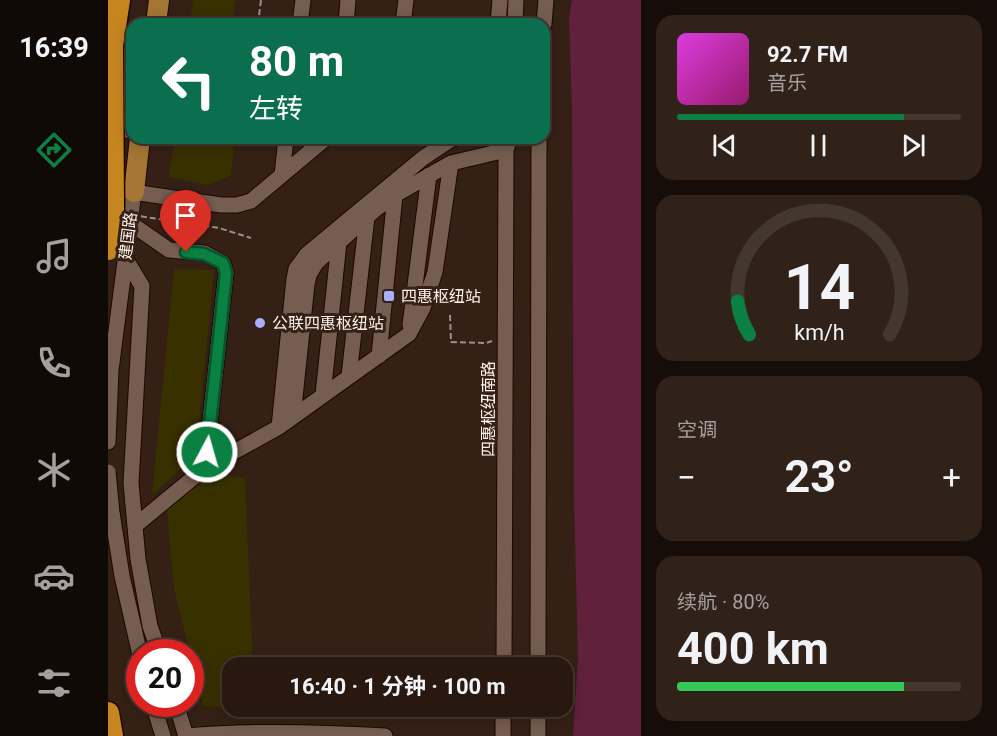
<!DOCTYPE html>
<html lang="zh">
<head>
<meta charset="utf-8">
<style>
	:root { --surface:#281810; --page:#302119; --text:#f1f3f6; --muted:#a5a09f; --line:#443730; --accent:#0b8043 }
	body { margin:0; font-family:Roboto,"Noto Sans SC",sans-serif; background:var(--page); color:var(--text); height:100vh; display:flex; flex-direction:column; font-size:22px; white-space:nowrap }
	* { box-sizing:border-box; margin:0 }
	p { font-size:20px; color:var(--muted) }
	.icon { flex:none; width:33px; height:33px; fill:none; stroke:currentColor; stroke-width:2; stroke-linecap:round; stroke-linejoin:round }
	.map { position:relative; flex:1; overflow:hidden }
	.details { display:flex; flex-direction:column; gap:15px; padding:15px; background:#160d09; width:356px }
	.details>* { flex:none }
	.top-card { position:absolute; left:18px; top:18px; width:424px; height:126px; border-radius:18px; box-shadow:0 3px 15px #0003,0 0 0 2px var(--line); background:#0b6e4f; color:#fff; overflow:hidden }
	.speed { position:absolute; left:18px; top:639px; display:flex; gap:12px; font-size:30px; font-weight:700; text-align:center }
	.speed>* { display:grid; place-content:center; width:78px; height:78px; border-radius:50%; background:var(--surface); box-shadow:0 3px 15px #0003,0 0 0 2px var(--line); line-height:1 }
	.speed .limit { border:9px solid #d22; background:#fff; color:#111 }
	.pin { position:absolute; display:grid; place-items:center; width:51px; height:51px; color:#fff; margin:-62px -26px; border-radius:50% 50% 50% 0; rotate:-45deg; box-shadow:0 0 6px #0007 }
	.pin .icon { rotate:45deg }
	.me { position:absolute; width:66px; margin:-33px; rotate:6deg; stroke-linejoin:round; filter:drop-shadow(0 0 4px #0008) }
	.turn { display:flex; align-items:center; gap:21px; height:126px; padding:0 24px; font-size:27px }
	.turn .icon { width:78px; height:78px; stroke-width:2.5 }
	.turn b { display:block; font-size:42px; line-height:51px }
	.big { font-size:45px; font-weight:700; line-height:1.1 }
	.details .card { flex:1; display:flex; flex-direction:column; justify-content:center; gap:9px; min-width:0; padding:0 21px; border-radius:18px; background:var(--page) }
	.details .dial { align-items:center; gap:0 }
	.dial svg { height:156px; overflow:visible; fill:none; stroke:var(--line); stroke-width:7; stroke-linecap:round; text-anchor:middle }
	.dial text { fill:var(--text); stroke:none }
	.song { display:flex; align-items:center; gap:18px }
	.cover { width:72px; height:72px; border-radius:9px; background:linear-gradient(135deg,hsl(300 70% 55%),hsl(320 70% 35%)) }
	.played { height:6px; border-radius:3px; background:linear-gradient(90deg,var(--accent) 80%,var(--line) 80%) }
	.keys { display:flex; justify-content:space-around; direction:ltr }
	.heat { display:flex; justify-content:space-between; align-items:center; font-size:33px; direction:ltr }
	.charge { height:9px; border-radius:4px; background:linear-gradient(90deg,#34c759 80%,var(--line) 0) }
	.trip { position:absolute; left:114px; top:657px; width:351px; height:60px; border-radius:18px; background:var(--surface); box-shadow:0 3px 15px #0003,0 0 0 2px var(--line); font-weight:700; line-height:60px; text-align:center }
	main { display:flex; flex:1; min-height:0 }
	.tabs { display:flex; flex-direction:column; width:108px; justify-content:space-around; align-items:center; background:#100a06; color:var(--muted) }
	.tabs .icon { width:42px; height:42px }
	.tabs .selected { color:var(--accent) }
	.tabs b { font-size:27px; color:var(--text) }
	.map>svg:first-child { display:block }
</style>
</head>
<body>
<main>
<nav class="tabs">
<b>16:39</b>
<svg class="icon selected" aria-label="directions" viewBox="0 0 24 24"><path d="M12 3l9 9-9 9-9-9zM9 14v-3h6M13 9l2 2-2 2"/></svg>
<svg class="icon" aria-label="music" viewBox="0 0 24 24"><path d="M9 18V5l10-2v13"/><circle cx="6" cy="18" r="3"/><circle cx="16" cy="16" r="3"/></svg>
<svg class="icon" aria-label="phone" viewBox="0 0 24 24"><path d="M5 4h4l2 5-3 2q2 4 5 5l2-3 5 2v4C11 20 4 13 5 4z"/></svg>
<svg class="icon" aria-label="climate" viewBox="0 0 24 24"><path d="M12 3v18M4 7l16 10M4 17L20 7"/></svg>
<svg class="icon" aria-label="car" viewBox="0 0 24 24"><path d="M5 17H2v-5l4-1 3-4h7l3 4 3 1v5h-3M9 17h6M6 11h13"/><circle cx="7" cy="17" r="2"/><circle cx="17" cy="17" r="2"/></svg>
<svg class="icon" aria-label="filters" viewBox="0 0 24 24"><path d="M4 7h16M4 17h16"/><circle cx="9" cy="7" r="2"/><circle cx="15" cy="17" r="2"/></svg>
</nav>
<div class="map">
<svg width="534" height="736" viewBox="0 0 534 736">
	<rect width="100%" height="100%" fill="#352015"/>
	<path fill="#393000" d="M85,0H128L124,24H82Z
		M66,138H127L123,176L100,185L61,177Z
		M66,269L106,270L88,454L44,496Z
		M102,474L137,478L145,667L124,668V706L181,707L190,713L95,706L66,589L59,510Z"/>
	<path fill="#61203c" d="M464,0H533V736H465L470,658L466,497L464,108L461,18Z"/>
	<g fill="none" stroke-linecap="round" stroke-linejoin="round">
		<g stroke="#1b0902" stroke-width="17">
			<path id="minor" d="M192,24L195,0
				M238,24L240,0
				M295,24L298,0
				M390,24L392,0
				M407,24L408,0
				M436,24L438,0
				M0,127L24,131
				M174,175L178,138
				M18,191L113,205H129L143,201L218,138
				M0,220L22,223L61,250L96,253L115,263L118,273L97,468L28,525
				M17,258L34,286L23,483L30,559L42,626L51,652
				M302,325L321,175
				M271,356L287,195
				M241,376L259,217
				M215,395L231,242
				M185,416L199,284L201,275L208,263L268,209L287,195L343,163L398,150
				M171,427L186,279L188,269L199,254L315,158L342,140L347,138
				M0,442L3,370L26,192
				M97,468L171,427L301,334L315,308L327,272L343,163
				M4,513L14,576L32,655
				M396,668L398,150L402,138
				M430,668L431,138
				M45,704L55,736
				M68,704L78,736
				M78,736C144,730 211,732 277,736
				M395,736V706
				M430,736V706"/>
		</g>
		<g stroke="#1b0902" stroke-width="22">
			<path id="major" d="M48,24L51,0
				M26,192L32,138"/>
		</g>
		<g stroke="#1b0902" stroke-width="25">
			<path id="highway" d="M1,65L11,0
				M0,713L4,736"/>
		</g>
		<path stroke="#9e8e86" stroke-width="2" stroke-dasharray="6 3" stroke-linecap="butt" d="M150,24L153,0
			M342,315L343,342L378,343L384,341"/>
		<use href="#minor" stroke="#755d51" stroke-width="15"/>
		<use href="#major" stroke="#a57634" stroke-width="20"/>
		<use href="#highway" stroke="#c58620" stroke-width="22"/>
		<g stroke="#1b0902" stroke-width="17" stroke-linecap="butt">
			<path id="minor-bridge" d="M0,472L4,513"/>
		</g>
		<g stroke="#1b0902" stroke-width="25" stroke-linecap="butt">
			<path id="highway-bridge" d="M0,249L5,210L4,45"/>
		</g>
		<path stroke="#9e8e86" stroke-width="2" stroke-dasharray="6 3" stroke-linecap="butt" d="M24,215L111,228L143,238"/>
		<use href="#minor-bridge" stroke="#755d51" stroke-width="15"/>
		<use href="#highway-bridge" stroke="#c58620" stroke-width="22"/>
	</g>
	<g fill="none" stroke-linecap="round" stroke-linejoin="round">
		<g stroke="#07532c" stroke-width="15">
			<path id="route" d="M78,252L96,254L115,263L118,273L99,452"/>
		</g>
		<use href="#route" stroke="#0b8043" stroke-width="10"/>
	</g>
	<g fill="#aaaffb" stroke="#352015" stroke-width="2">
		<rect x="275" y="290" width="12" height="12" rx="3"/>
		<circle cx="152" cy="323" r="6"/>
	</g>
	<g text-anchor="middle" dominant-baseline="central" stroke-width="6" stroke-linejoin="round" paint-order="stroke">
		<g font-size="16" fill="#fdf1eb" stroke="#352015">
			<text transform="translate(20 236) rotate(-83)">建国路</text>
			<text transform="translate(380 409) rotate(-90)">四惠枢纽南路</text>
		</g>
		<g font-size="16" fill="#fdf1eb" stroke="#352015" text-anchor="start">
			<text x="293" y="296">四惠枢纽站</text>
			<text x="164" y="323">公联四惠枢纽站</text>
		</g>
	</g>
</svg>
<div class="speed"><div class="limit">20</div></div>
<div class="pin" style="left:78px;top:252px;background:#d93025"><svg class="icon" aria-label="arrive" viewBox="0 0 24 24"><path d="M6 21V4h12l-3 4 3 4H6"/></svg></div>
<svg class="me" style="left:99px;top:452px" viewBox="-20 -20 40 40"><circle r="17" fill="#0b8043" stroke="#fff" stroke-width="3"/><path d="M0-11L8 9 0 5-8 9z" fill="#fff"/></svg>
<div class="trip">16:40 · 1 分钟 · 100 m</div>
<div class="top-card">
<div class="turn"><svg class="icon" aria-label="left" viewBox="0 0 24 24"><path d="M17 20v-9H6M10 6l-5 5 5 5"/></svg><div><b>80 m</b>左转</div></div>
</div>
</div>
<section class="details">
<div class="card">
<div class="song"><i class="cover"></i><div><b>92.7 FM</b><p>音乐</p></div></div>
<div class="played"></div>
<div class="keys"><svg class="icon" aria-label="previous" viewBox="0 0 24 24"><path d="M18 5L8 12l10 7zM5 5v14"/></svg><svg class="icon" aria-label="pause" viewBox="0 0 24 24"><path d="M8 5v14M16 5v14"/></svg><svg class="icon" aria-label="next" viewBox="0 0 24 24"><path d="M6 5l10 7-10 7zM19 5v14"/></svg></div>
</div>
<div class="card dial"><svg viewBox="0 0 100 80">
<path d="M14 69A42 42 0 1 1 86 69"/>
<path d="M14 69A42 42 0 0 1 8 52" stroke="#0b8043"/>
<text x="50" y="56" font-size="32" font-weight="700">14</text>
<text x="50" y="72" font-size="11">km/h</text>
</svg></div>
<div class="card"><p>空调</p>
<div class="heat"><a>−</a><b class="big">23°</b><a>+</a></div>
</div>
<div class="card"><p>续航 · 80%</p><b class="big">400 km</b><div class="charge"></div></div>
</section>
</main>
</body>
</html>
